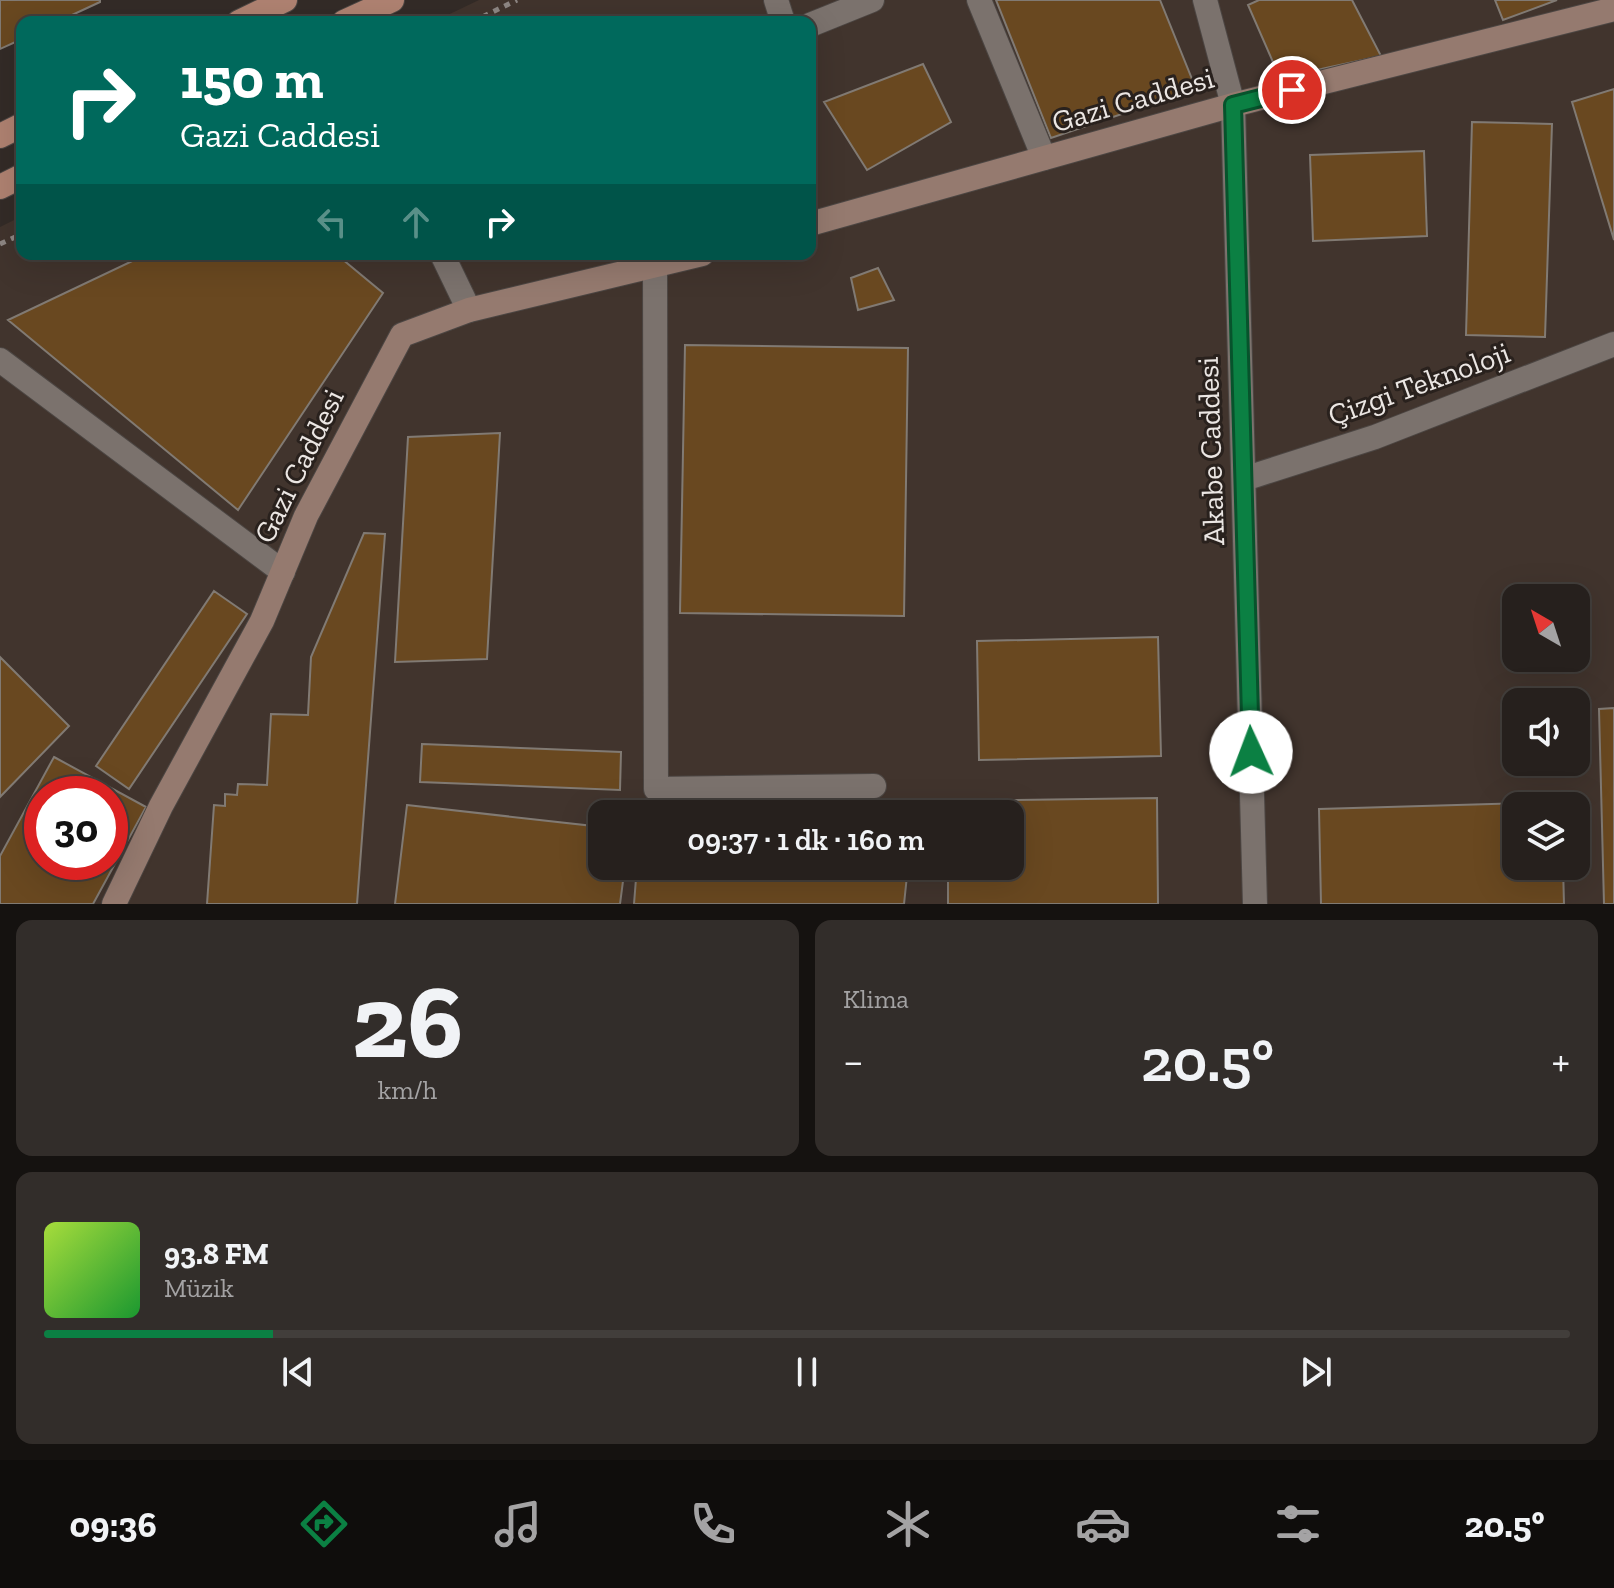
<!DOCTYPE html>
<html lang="tr">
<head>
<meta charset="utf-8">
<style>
	:root { --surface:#26201d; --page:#322d2a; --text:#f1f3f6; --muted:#a4a3a4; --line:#423e3b; --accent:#0b8043 }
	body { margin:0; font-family:"Zilla Slab",serif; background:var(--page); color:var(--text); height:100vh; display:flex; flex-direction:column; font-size:30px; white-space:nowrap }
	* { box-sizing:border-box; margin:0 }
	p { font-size:26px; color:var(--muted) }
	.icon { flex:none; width:44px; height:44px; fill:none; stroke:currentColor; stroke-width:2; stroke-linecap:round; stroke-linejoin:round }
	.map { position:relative; height:904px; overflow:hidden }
	.side { display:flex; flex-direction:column; gap:16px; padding:16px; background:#151210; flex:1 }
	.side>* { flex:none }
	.top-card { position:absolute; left:16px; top:16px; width:800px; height:244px; border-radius:16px; box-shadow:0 8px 32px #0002,0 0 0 2px var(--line); background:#00695c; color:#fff; overflow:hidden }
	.needle { width:52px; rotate:321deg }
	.fabs { position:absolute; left:1502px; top:584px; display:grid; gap:16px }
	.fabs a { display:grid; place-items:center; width:88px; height:88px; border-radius:16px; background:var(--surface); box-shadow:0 8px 32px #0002,0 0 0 2px var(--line); font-size:40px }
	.speed { position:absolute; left:24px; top:776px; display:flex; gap:16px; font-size:40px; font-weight:700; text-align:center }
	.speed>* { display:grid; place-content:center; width:104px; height:104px; border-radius:50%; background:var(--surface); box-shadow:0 8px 32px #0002,0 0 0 2px var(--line); line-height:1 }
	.speed .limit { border:12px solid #d22; background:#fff; color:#111 }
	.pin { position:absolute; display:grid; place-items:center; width:68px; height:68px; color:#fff; margin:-34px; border:4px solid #fff; border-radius:50%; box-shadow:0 2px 8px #0007 }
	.me { position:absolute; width:88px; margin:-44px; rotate:358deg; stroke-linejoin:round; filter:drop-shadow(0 0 6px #0008) }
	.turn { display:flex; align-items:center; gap:28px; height:168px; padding:0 32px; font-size:36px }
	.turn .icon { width:104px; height:104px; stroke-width:2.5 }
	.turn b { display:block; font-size:56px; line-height:68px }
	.lanes { display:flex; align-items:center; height:76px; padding:0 32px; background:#0003; justify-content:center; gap:40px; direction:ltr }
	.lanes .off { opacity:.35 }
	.big { font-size:60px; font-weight:600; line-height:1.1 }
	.side .tile { flex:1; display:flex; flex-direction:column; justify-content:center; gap:12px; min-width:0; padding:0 28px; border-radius:16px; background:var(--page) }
	.side .dial { align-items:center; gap:0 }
	.dial b { font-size:104px; line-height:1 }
	.song { display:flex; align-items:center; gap:24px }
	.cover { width:96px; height:96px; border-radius:12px; background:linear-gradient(135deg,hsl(80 70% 55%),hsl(130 70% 35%)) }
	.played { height:8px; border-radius:4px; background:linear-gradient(90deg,var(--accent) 15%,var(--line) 15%) }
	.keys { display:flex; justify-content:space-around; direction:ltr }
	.heat { display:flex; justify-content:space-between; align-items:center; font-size:44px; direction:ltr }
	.side .tiles { flex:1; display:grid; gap:16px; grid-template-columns:1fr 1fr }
	.tile:last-child { grid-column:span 2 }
	.trip { position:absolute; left:588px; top:800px; width:436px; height:80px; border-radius:16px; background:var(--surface); box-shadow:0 8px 32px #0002,0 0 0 2px var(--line); font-weight:600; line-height:80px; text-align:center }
	.tab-bar { display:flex; height:128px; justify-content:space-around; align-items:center; background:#0f0d0c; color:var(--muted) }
	.tab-bar .icon { width:56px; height:56px }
	.tab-bar .current { color:var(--accent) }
	.tab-bar b { font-size:36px; color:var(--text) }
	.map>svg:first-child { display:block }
</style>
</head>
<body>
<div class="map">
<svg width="1614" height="904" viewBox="0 0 1614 904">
	<rect width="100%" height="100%" fill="#332b27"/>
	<path fill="#41342d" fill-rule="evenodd" d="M479,0H1614V904H0V227L22,216V254H810V22H433ZM1516,598H1576V658H1516ZM1516,702H1576V762H1516ZM42,794H110V862H42ZM1516,806H1576V866H1516ZM602,814H1010V866H602Z"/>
	<path fill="#694820" stroke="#817a73" stroke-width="2" fill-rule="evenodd" d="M0,0H100V2L57,22H22V39L0,49Z
		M996,0H1160L1196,89L1051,138Z
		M1259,0H1352L1381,56L1280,78L1248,5Z
		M1495,0H1557L1503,20Z
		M923,64L951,122L867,170L824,102Z
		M1614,89V240L1572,102Z
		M1472,122L1552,124L1545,337L1466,335Z
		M1424,151L1427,236L1313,241L1310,155Z
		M147,254H336L383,293L238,510L8,320Z
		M878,268L894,300L858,310L851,278Z
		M685,345L908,348L904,616L680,613Z
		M500,433L487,659L395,662L408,437Z
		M364,533L385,534L357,904H207L214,805L225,806V794L237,795L238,784L267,785L271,714L308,715L311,657Z
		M214,591L247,614L129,789L96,766Z
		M1158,637L1161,756L979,760L977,641Z
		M0,657L69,726L0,797Z
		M1614,708V904H1604L1599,709Z
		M422,744L621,752L620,790L420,782Z
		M54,757L146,807L93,904H0V856ZM42,794H110V862H42Z
		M1157,798L1158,904H948V866H1010V814H948L947,801Z
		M1562,802V806H1516V866H1563L1564,904H1321L1319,809Z
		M407,805L602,827V866H625L620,904H395Z
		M637,866H908L904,904H634Z"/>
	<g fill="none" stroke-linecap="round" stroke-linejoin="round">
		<g stroke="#4c4643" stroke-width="26">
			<path id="street" d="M776,0L783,22
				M979,0L1044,158
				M1205,0L1233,105L1255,904
				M810,25L872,0
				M442,254L469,310
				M655,266L656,789L874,786
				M0,360L283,572
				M1244,479L1375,437L1614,344"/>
		</g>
		<g stroke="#4c4643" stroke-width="26">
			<path id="secondary" d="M810,224L1233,105L1614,9
				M114,904L161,806L262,621L306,516L402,335L469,310L702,254"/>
		</g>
		<g stroke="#4c4643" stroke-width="26">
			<path id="primary" d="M239,22L285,0
				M344,22L392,0
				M0,136L22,125
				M0,187L22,176"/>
		</g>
		<path stroke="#8d8683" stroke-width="5" stroke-dasharray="6 6" stroke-linecap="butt" d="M472,22L517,0
			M0,244L22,234"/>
		<use href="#street" stroke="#7b726d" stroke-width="24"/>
		<use href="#secondary" stroke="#957a6f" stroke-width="24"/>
		<use href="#primary" stroke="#af8271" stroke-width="24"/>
	</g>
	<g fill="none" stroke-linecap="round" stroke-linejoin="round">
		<g stroke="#07532c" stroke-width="20">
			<path id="route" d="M1251,752L1233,105L1292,90"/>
		</g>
		<use href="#route" stroke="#0b8043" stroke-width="14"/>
	</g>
	<g text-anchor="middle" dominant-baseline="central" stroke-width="6" stroke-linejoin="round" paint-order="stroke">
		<g font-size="30" fill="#ebe6e3" stroke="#29211d">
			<text transform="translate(1133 100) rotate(-16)">Gazi Caddesi</text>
			<text transform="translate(1419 384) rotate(-20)">Çizgi Teknoloji</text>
			<text transform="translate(1211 451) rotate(-92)">Akabe Caddesi</text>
			<text transform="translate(299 466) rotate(-64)">Gazi Caddesi</text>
		</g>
	</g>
</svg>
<div class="fabs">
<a><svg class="needle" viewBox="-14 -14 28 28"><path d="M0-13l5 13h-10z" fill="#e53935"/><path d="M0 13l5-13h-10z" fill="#a4a3a4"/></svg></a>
<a><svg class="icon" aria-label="sound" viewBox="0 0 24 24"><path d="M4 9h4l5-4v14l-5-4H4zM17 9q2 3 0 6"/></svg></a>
<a><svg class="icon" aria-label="layers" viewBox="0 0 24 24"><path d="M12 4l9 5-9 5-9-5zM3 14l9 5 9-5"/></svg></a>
</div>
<div class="speed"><div class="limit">30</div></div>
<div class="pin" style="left:1292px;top:90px;background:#d93025"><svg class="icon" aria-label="arrive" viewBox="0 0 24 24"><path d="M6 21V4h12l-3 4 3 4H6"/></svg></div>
<svg class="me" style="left:1251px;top:752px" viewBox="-20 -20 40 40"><circle r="19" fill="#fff"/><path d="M0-13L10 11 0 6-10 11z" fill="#0b8043"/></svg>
<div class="trip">09:37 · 1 dk · 160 m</div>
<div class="top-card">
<div class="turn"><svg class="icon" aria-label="right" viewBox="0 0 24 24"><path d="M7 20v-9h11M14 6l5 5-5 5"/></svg><div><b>150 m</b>Gazi Caddesi</div></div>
<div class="lanes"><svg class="icon off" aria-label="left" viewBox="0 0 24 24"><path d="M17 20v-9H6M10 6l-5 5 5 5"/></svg><svg class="icon off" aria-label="ahead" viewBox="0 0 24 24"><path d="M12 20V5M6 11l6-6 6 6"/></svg><svg class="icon" aria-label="right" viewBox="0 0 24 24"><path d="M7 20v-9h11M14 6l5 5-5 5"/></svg></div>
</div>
</div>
<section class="side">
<div class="tiles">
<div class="tile dial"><b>26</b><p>km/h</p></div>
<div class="tile"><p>Klima</p>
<div class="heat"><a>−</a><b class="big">20.5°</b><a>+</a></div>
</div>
<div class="tile">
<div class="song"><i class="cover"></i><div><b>93.8 FM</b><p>Müzik</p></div></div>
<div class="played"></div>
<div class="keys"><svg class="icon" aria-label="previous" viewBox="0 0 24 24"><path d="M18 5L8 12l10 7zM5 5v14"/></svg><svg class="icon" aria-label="pause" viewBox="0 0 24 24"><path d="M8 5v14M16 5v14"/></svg><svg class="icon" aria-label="next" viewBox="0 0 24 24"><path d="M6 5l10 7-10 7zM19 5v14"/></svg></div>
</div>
</div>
</section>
<nav class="tab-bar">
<b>09:36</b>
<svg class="icon current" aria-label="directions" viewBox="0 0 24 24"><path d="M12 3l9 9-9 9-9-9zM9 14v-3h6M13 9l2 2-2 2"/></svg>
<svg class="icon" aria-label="music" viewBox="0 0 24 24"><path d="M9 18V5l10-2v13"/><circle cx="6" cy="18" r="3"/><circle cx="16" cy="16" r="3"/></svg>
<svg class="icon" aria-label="phone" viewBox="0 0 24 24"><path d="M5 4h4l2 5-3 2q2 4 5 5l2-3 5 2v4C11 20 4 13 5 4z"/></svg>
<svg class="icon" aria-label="climate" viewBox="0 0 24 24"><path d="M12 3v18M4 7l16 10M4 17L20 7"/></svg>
<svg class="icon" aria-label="car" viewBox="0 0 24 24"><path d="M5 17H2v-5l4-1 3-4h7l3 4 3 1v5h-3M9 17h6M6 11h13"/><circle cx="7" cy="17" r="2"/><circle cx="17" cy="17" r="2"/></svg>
<svg class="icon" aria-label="filters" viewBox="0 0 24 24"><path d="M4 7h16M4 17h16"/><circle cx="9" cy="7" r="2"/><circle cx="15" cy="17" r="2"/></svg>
<b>20.5°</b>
</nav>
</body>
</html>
